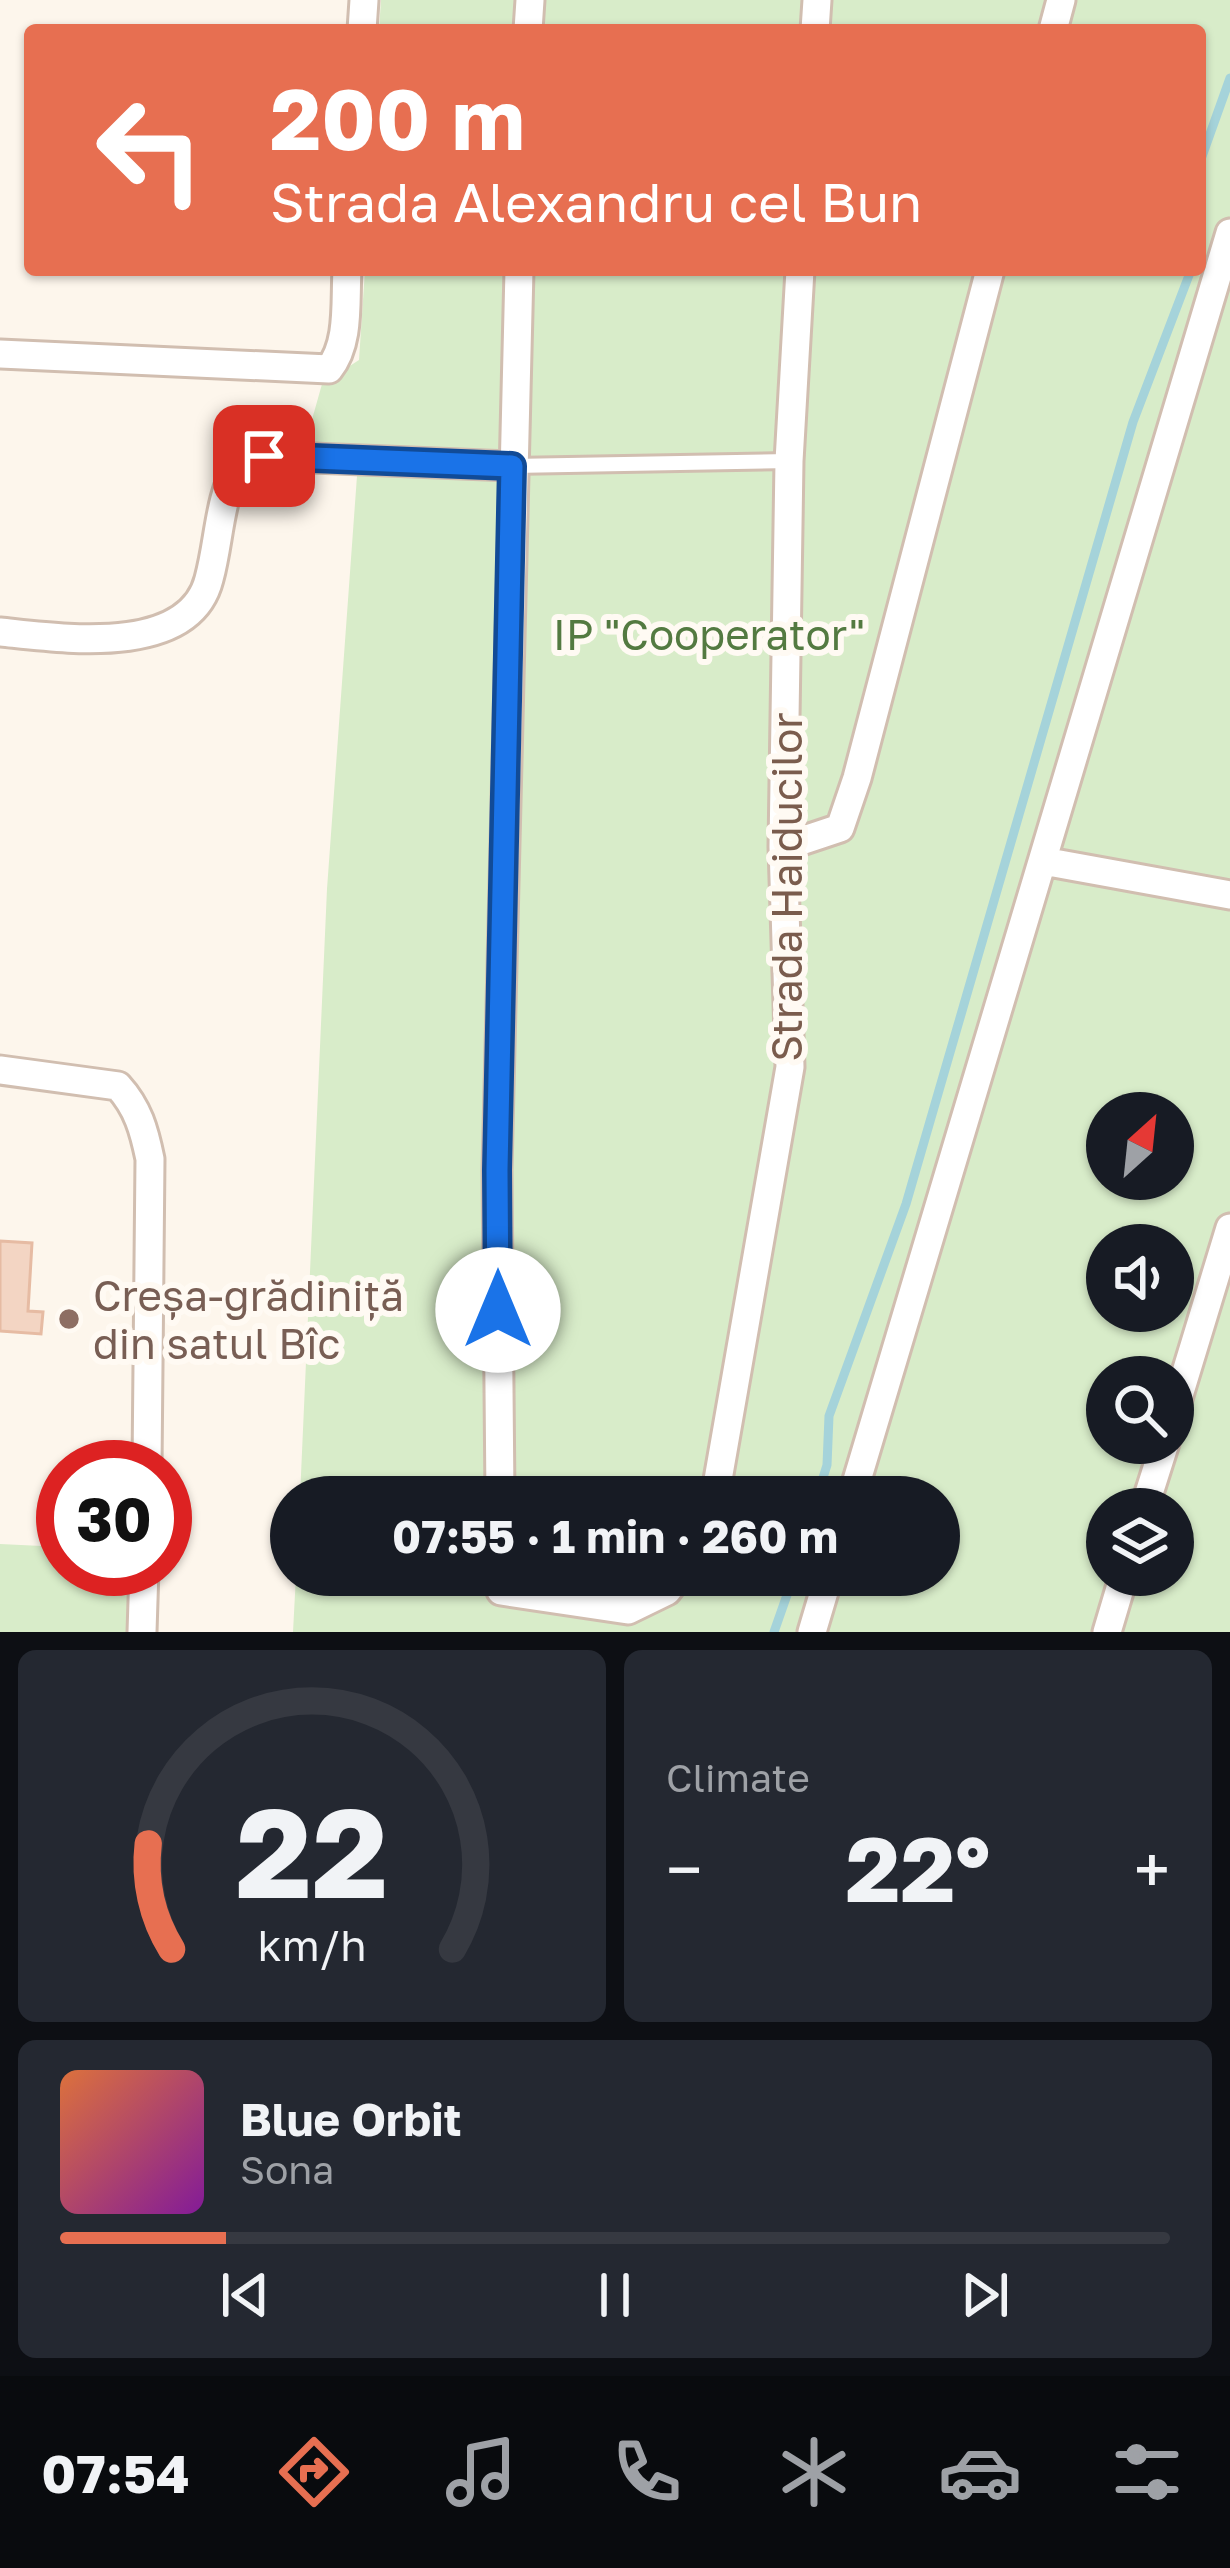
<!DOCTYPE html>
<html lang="en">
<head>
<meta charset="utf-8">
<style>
	:root { --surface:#171b24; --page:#242831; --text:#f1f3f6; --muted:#9ea1a6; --line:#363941; --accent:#e76f51 }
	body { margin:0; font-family:"Golos Text",sans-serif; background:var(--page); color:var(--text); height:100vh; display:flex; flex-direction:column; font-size:45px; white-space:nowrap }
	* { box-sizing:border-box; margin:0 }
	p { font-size:39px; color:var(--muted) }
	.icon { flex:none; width:66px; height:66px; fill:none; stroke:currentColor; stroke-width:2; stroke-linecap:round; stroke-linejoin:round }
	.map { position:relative; height:1632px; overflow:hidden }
	.panel { display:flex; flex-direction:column; gap:18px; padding:18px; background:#0d0f14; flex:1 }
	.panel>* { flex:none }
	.guide { position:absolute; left:24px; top:24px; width:1182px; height:252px; border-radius:12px; box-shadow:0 3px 9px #0004; background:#e76f51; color:#fff; overflow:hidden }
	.needle { width:78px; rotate:27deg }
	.fabs { position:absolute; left:1086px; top:1092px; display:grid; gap:24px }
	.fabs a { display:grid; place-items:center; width:108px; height:108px; border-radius:50%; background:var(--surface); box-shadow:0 3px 9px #0004; font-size:60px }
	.speed { position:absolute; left:36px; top:1440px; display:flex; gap:24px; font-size:60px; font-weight:700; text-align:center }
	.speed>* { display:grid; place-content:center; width:156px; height:156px; border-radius:50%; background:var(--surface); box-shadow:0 3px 9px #0004; line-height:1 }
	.speed .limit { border:18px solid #d22; background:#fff; color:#111 }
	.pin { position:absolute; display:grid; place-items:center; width:102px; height:102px; color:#fff; margin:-51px; border-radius:24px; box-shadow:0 6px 18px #0006 }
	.me { position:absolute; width:132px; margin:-66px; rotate:0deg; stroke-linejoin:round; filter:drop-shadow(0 0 9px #0008) }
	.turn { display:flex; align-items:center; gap:42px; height:252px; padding:0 48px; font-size:54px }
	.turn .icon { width:156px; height:156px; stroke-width:2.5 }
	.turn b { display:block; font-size:84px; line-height:102px }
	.big { font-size:90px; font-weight:700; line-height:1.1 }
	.panel .card { flex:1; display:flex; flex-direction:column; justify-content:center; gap:18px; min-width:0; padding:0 42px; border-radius:18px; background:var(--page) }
	.panel .dial { align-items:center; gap:0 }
	.dial svg { height:312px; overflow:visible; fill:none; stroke:var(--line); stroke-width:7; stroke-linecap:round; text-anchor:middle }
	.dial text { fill:var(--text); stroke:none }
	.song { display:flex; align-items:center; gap:36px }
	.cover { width:144px; height:144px; border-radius:18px; background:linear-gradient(135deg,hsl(20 70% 55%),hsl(290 70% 35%)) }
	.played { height:12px; border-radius:6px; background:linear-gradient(90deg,var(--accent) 15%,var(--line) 15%) }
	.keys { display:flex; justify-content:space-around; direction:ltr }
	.heat { display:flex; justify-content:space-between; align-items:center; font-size:66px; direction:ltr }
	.panel .tiles { flex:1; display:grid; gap:18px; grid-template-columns:1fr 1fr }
	.card:last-child { grid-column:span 2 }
	.trip { position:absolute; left:270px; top:1476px; width:690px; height:120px; border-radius:60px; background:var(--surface); box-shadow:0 3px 9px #0004; font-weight:700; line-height:120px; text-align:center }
	.dock { display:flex; height:192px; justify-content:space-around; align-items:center; background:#090b0e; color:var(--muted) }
	.dock .icon { width:84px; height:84px }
	.dock .active { color:var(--accent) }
	.dock b { font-size:54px; color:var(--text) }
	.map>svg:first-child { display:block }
</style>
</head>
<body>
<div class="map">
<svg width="1230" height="1632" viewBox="0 0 1230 1632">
	<rect width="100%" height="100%" fill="#fdf6ec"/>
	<path fill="#d8ecc9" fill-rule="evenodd" d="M381,0H1230V1632H293L296,1575H939V1497H300L327,889L357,476L356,449L304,448L322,384L359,360L365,270H1200V30H379ZM1107,1113H1173V1179H1107ZM1107,1245H1173V1311H1107ZM1107,1377H1173V1443H1107ZM1107,1509H1173V1575H1107Z
		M0,1544L63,1547V1569H131V1632H0Z"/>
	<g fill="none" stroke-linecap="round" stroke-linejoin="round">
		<path stroke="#a5d3da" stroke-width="9" d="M1200,162L1230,78
			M817,1497L827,1465L829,1416L906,1204L1133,422L1191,270
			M774,1632L794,1575"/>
	</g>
	<path fill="#f3d5c3" stroke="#e6bba3" stroke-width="3" d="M0,1241L32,1243L28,1311L43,1312L41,1334L0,1331Z"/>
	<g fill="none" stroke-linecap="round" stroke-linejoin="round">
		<g stroke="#d1beb0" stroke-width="20">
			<path id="service" d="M512,466L789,461"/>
		</g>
		<g stroke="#d1beb0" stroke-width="33">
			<path id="minor" d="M362,30L364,0
				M528,30L530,0
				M815,30L817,0
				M1053,30L1061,0
				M0,354L329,369C350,343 345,302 347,270
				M0,632C60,638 189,658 209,579C220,539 218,499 240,462L264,456L511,466
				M783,847L840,828L857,778L990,270
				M1043,861L1230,895
				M0,1070L118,1086C138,1108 144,1130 150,1159L147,1467
				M1173,1415L1230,1228
				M500,1497L497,1170L519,270
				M715,1497L790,1067L783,847L789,461L800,270
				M852,1497L1230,233
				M1144,1509L1165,1443
				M501,1575V1591L628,1610L667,1591L679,1575
				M142,1632L144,1569
				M812,1632L829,1575
				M1107,1632L1124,1575"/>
		</g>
		<use href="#service" stroke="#fff" stroke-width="14"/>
		<use href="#minor" stroke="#fff" stroke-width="27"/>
	</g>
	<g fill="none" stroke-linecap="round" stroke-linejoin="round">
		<g stroke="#114b97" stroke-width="30">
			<path id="route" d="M264,456L512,466L497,1170L498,1310"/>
		</g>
		<use href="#route" stroke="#1a73e8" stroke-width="21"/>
	</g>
	<circle fill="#8d6e63" stroke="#fffaf3" stroke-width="4.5" cx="69" cy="1319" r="12"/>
	<g text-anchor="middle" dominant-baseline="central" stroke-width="12" stroke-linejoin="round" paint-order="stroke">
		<g font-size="42" fill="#537a41" stroke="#fffaf3">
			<text x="709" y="634">IP "Cooperator"</text>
		</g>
		<g font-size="42" fill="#7a5c4d" stroke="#fffaf3">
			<text transform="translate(786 887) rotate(-90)">Strada Haiducilor</text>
		</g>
		<g font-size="42" fill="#785e54" stroke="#fffaf3" text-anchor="start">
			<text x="93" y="1295">Creșa-grădiniță<tspan x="93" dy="48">din satul Bîc</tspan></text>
		</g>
	</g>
</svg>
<div class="fabs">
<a><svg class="needle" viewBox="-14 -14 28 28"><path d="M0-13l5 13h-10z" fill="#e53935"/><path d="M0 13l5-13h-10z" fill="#9ea1a6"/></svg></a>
<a><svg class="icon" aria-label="sound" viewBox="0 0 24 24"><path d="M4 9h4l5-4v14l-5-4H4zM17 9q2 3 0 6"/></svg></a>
<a><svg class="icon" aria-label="search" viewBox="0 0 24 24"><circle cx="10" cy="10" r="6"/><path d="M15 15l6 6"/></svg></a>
<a><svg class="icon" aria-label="layers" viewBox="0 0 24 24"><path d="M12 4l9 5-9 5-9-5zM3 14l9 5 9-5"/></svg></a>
</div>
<div class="speed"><div class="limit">30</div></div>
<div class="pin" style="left:264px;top:456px;background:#d93025"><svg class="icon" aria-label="arrive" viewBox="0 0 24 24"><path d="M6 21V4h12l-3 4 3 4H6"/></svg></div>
<svg class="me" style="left:498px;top:1310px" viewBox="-20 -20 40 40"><circle r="19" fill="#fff"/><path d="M0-13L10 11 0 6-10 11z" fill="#1a73e8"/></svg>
<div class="trip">07:55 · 1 min · 260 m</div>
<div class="guide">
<div class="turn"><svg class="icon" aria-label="left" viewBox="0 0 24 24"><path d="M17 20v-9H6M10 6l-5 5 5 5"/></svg><div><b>200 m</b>Strada Alexandru cel Bun</div></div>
</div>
</div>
<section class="panel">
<div class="tiles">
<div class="card dial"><svg viewBox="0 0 100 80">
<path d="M14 69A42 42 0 1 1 86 69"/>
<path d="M14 69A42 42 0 0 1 8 42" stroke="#e76f51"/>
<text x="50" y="56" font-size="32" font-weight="700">22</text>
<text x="50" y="72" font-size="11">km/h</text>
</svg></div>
<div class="card"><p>Climate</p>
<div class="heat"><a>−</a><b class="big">22°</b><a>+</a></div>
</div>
<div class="card">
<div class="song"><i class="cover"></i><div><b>Blue Orbit</b><p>Sona</p></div></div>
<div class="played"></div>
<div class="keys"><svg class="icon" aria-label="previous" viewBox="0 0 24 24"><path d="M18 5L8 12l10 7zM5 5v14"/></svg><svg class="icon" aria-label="pause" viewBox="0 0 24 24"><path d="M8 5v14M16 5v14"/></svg><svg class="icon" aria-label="next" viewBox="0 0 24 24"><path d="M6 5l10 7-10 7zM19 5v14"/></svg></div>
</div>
</div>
</section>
<nav class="dock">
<b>07:54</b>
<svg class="icon active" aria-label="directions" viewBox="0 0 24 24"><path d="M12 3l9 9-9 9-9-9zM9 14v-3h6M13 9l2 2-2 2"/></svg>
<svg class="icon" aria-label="music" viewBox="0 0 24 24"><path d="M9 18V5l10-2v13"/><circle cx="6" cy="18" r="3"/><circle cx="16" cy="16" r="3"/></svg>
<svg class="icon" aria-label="phone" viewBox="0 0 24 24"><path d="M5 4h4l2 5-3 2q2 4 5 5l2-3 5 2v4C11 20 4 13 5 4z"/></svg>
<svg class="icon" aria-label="climate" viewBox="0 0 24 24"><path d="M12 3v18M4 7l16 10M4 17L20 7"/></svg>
<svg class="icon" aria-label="car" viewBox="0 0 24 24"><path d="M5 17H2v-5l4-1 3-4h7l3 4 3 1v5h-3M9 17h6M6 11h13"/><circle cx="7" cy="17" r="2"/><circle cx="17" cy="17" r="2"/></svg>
<svg class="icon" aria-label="filters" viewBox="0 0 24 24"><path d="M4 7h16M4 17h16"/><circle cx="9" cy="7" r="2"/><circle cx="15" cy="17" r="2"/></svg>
</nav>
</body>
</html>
